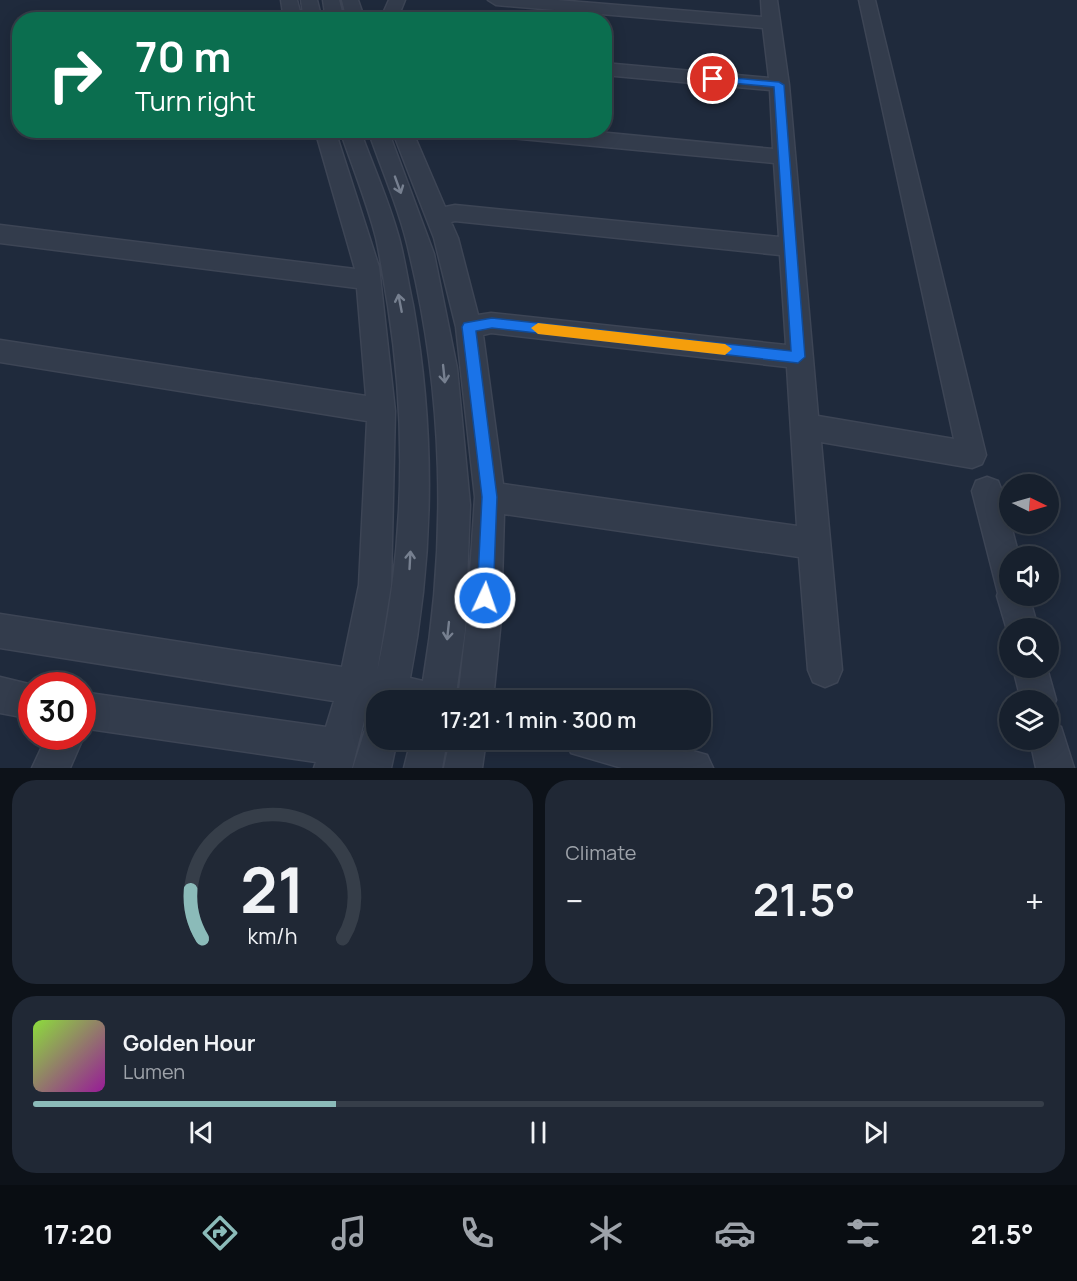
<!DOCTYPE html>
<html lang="en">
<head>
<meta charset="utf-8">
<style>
	:root { --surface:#17202d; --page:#202835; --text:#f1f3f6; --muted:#9ea3aa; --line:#363e49; --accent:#8bbbb9 }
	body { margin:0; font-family:Manrope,sans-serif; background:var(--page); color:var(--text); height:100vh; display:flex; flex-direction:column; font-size:22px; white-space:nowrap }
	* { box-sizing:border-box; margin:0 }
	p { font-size:20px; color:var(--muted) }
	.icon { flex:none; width:33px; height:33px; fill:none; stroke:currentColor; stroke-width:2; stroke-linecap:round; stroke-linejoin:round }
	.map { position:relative; height:768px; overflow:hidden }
	.details { display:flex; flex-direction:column; gap:12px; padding:12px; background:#0d1219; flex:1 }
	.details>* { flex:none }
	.hud { position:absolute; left:12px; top:12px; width:600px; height:126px; border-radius:24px; box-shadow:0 3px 15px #0003,0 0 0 2px var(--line); background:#0b6e4f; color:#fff; overflow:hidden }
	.needle { width:39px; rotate:95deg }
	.tools { position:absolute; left:999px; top:474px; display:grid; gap:12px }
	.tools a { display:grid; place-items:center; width:60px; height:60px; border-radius:50%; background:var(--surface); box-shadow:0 3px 15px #0003,0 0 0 2px var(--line); font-size:30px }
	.speed { position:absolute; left:18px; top:672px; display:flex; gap:12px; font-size:30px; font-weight:700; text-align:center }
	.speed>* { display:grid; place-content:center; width:78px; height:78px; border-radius:50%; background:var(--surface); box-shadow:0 3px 15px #0003,0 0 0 2px var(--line); line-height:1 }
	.speed .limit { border:9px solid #d22; background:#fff; color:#111 }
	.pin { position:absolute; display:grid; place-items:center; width:51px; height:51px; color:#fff; margin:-26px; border:3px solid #fff; border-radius:50%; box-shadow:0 2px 6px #0007 }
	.me { position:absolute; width:66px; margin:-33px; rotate:3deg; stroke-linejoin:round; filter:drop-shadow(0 0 4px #0008) }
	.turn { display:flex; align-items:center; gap:21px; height:126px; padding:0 24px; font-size:27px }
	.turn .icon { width:78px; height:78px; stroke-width:2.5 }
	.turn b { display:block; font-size:42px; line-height:51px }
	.big { font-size:45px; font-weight:600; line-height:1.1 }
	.details .widget { flex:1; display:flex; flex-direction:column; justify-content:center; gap:9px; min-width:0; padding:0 21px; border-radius:24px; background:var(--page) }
	.details .dial { align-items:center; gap:0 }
	.dial svg { height:156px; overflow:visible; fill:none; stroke:var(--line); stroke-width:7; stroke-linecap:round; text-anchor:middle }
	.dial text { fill:var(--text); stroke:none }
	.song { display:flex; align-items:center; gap:18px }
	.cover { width:72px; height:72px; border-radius:9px; background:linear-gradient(135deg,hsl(90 70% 55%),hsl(300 70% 35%)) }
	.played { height:6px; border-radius:3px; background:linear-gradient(90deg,var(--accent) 30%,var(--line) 30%) }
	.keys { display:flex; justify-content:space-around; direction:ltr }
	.heat { display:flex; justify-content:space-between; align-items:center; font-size:33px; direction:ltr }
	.details .tiles { flex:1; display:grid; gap:12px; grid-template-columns:1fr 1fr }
	.widget:last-child { grid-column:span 2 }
	.trip { position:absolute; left:366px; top:690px; width:345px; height:60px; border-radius:24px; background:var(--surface); box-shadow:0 3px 15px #0003,0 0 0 2px var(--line); font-weight:600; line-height:60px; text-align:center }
	.dock { display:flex; height:96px; justify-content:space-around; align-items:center; background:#090d12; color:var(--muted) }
	.dock .icon { width:42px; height:42px }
	.dock .on { color:var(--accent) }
	.dock b { font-size:27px; color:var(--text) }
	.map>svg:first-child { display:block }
</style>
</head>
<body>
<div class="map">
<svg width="1077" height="768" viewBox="0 0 1077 768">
	<rect width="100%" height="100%" fill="#1f2a3c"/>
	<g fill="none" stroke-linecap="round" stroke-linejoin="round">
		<g stroke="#3d4555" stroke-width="3">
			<path id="minor" d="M281,0H297L302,20H284Z
				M301,0H317L322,20H304Z
				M323,0H339L344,20H326Z
				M342,0H358L365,20H347Z
				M389,0H405L397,20H380Z
				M488,0H557L762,17L761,0H777L789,85L818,416L954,439L859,0H875L986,455L982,464L972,468L821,442L842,670L837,682L825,687L813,682L808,670L799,557L504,514L501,619L493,700H458L467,619L475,497L456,327L434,238L392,130H412L445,207L455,205L779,237L774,163L501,137L494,135L491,130H577L773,149L770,90L604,75V63L769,78L763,28L496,5ZM455,221L780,255L786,345L491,313L478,315L458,238L451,222ZM491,333L787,367L797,526L503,484L483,335Z
				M315,130H335L379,267L395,411L391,585L377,672C404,551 407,427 388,306C384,283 381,260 376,238C367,202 352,166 340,130H360C373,166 389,201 399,238C405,260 408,283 413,305C435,429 434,555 410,678L423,681C447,540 443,394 410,256C401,213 382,171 368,130H388L434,254L457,368L470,505L465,631L455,700H376V713L373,706L368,705L352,768H314L316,762L82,728V692L326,727L334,701L0,648V614L342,667L359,585L367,421L0,362V340L366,396L357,288L0,243V225L355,269Z
				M987,477L998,481L1002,491L1019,556H1010V596H1029L1038,628H1010V640L997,596L998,593L972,491L976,481Z
				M1013,668H1047L1056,700L1050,712L1048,713V700H1021Z
				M0,677L37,686H32V719L0,713Z
				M1048,722L1061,727L1074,768H1036L1030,740H1048Z
				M376,723V740H397L391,768H353L366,727Z
				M82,732L84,736L70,768H32L47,736H82Z
				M411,740H447L442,768H404Z
				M450,740H486L482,768H444Z
				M566,740H654L707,755L713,768H622L571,753Z"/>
		</g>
		<use href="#minor" fill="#333c4c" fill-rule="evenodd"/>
	</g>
	<defs><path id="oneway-shaft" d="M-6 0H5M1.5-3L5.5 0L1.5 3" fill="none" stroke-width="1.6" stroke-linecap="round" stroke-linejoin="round" transform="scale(1.5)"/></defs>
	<g stroke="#778090">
		<use href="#oneway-shaft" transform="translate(398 185) rotate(70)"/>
		<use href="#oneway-shaft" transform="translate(400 303) rotate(-101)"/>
		<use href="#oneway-shaft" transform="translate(444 374) rotate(84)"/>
		<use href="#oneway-shaft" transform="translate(410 560) rotate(-87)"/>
		<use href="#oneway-shaft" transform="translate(448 631) rotate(96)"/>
	</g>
	<path fill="#1a73e8" stroke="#114b97" stroke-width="1.5" d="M713,76L779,82L784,85L805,357L798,363L492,328L476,331L497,497L493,598L491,604L485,607L479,604L477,598L482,497L462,327L464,323L492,318L791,351L774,87L710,81V77Z"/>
	<path fill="#f59e0b" d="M538,323L725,344L732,349L725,355L538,334L531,328Z"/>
</svg>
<div class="tools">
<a><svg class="needle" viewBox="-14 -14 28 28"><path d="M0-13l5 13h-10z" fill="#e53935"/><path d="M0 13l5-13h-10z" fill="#9ea3aa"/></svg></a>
<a><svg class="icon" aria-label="sound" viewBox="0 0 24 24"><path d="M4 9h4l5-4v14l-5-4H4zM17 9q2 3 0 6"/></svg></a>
<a><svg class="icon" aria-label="search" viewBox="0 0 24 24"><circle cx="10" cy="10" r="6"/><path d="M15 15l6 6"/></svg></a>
<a><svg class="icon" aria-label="layers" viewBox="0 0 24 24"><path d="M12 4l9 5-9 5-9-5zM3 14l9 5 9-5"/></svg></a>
</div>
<div class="speed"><div class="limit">30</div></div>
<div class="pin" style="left:713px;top:79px;background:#d93025"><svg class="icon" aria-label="arrive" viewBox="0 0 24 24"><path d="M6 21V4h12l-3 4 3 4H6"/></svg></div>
<svg class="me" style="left:485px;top:598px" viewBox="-20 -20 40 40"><circle r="17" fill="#1a73e8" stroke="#fff" stroke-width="3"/><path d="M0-11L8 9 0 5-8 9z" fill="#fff"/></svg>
<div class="trip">17:21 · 1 min · 300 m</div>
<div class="hud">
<div class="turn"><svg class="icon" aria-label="right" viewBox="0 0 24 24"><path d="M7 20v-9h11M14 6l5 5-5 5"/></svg><div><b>70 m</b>Turn right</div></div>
</div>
</div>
<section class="details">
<div class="tiles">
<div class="widget dial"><svg viewBox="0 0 100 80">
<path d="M14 69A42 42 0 1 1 86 69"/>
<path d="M14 69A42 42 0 0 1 8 44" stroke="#8bbbb9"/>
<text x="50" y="56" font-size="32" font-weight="700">21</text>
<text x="50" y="72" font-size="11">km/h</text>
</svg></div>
<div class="widget"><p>Climate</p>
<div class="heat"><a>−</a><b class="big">21.5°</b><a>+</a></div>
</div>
<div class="widget">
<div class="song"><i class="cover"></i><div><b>Golden Hour</b><p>Lumen</p></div></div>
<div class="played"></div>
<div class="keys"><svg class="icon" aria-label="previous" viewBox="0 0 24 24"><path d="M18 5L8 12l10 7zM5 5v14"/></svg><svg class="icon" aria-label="pause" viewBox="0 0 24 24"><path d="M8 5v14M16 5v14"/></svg><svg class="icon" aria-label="next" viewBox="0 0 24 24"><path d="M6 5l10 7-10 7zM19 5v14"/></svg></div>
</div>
</div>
</section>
<nav class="dock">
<b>17:20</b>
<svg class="icon on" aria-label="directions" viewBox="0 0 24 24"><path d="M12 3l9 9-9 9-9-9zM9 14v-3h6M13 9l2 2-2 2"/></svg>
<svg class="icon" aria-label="music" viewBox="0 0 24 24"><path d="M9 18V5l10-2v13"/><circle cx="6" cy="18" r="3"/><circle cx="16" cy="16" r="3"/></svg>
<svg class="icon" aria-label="phone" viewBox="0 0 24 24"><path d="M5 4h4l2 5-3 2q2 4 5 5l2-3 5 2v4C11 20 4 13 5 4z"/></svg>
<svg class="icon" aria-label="climate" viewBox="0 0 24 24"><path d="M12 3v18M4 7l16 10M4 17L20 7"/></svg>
<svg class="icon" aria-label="car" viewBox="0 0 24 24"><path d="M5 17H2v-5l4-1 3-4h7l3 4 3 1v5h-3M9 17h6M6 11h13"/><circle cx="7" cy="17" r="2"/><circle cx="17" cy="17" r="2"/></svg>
<svg class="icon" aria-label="filters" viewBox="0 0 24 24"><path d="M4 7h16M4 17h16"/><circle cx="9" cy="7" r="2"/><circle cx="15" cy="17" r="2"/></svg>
<b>21.5°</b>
</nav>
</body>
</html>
